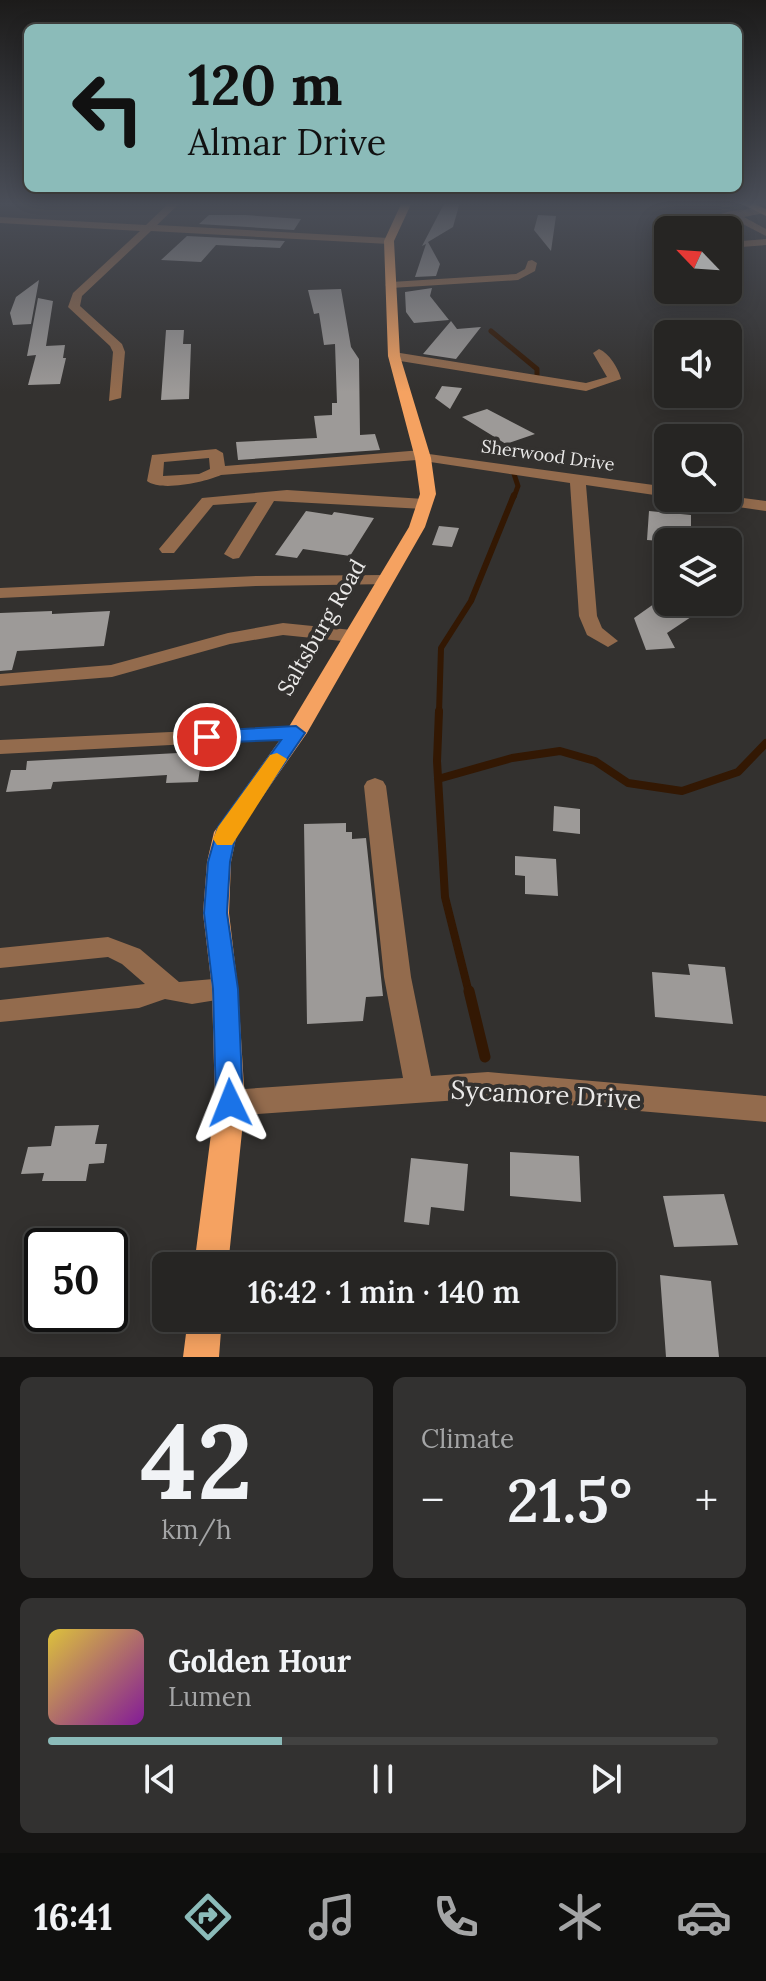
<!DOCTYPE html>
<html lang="en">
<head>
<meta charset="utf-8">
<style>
	:root { --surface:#262523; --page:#323130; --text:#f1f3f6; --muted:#a4a5a6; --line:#424241; --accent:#8bbbb9 }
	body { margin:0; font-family:Lora,serif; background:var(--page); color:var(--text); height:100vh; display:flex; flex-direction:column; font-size:30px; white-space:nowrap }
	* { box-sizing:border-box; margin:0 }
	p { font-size:26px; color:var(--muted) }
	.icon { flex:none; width:44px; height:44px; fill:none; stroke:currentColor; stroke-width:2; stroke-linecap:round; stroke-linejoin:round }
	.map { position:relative; height:1357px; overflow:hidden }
	.panel { display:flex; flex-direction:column; gap:20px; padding:20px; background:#151413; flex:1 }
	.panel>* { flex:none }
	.banner { position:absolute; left:24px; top:24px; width:718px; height:168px; border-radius:12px; box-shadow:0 4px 20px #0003,0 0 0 2px var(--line); background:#8bbbb9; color:#111; overflow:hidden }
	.needle { width:52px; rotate:295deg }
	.controls { position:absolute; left:654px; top:216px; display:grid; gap:16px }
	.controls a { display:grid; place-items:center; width:88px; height:88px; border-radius:12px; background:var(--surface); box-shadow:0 4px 20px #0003,0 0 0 2px var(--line); font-size:40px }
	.speed { position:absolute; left:24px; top:1228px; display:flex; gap:16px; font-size:40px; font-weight:700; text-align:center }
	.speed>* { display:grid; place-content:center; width:104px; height:104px; border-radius:50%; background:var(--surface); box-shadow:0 4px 20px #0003,0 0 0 2px var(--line); line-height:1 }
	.speed .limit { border:4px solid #111; border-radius:12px; background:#fff; color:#111 }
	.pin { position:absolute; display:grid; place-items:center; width:68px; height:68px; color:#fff; margin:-34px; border:4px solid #fff; border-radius:50%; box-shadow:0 2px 8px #0007 }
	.me { position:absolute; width:88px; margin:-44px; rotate:358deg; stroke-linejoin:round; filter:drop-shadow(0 0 6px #0008) }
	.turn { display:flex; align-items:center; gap:28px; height:168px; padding:0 32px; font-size:36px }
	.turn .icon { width:104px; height:104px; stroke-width:2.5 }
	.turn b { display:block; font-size:56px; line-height:68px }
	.big { font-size:60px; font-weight:600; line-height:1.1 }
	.panel .widget { flex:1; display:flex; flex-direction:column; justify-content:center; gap:12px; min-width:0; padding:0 28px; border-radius:12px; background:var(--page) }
	.panel .dial { align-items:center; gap:0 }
	.dial b { font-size:104px; line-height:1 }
	.song { display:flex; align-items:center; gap:24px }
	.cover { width:96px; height:96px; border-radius:12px; background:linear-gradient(135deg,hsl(50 70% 55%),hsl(290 70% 35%)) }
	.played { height:8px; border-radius:4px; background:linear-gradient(90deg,var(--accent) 35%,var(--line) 35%) }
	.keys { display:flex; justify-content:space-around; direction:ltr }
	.heat { display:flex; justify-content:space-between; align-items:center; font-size:44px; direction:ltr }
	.panel .tiles { flex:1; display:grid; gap:20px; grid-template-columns:1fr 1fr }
	.widget:last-child { grid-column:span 2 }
	.trip { position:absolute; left:152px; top:1252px; width:464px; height:80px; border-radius:12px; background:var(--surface); box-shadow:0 4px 20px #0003,0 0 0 2px var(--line); font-weight:600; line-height:80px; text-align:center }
	.dock { display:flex; height:128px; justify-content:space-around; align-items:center; background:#0f0f0e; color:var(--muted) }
	.dock .icon { width:56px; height:56px }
	.dock .active { color:var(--accent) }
	.dock b { font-size:36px; color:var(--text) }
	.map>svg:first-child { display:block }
</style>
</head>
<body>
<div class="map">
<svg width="766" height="1357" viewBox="0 0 766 1357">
	<rect width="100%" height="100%" fill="#33312f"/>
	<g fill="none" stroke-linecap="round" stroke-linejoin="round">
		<path stroke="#331803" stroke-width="5" d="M491,331L537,369V375
			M514,497L518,486L514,474"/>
		<path stroke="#331803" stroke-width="6" d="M439,713L441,648L471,601L514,495"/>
		<path stroke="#331803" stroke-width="8" d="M439,711L437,761L445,897L469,993
			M438,779L512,758L560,751L595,761L628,783L682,791L738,772L766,743"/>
		<path stroke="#331803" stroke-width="11" d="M469,991L485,1057"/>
	</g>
	<path fill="#9d9a98" d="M445,202H460L453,227L428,242L440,264L436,276L415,277L426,244L422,246Z
		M209,215H245L301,219L294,230L199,224Z
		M538,215L556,216L551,251L534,230Z
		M187,236L285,241L280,248L216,245L201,262L161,260Z
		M39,280L31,324L13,325L10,313L16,297Z
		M432,288L430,296L449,320L414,323L406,312L405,292Z
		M341,289L351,347L359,359L360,435L375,434L380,450L238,460L236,442L317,438L314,416L332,415V403H337L335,344L324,345L319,313L314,314L308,290Z
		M38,298L53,301L46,346L65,345L63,358H66L60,384L28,385L36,355L27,356Z
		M451,321L457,329L481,327L456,359L423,354Z
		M166,330H184L183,344H191L189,399L161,400Z
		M442,386L462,388L450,409L435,398Z
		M487,409L535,434L506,444L462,417Z
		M306,511L332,515L334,512L374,518L350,556L303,549L297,558L275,555Z
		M649,511L691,515V537L674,536V542L647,540Z
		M439,526L459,528L452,547L432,545Z
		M668,594V602H686L703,609L667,633L675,648L646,650L634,618Z
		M52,611V614L110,611L104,646L17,651L12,670L0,671V613Z
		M216,751L214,768L200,769L198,782L166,783L167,775L53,782L51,789L6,792L11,770H26L27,761Z
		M554,806L580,809V834L553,831Z
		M346,823V832H352V839L366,838L383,996L366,997L363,1021L307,1024L304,824Z
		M515,856L556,859L558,896L525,894V876L515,875Z
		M688,964L725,967L733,1024L655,1017L652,972L690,975Z
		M99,1125L95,1144H107L104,1163L89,1164L86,1181H42L44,1173L21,1174L28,1147L51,1146L55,1126Z
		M510,1152L579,1156L581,1202L510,1196Z
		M411,1158L468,1164L464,1211L431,1207L429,1225L404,1222Z
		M724,1194L738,1245L674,1247L663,1196Z
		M660,1275L711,1281L719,1357H666Z"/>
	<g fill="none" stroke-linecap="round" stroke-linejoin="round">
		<path fill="#936b4d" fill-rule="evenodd" d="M170,202H181L157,225L389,238L394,241L389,244L151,231L82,296L80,306L122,344L125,352L121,398L109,401L113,352L110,346L68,307L73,293L140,231L0,223V217L146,225Z
			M761,208L764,213L744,217L766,229V236L733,219L694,226L689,223L731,211Z
			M766,239V245L728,248V242Z
			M532,260L537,263L535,271L518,280L391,288L385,285L391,282L516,274L525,269L528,261Z
			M599,349C609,353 619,369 621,379L586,391L394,360L388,356L394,352L586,383L607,377L593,353Z
			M216,449L223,453L225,466L422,450L429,454L668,487V497L586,485L597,616L602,628L618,641L608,647L587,635L579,616L570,483L417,460L221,475C205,482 161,492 147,481L152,455ZM209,458L210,469L199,474L163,476L164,462Z
			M287,490L424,499L432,504L424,509L274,501L239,558L233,559L224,554L257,502L213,505L174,553H162L159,549L202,498Z
			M728,496L766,501V511L710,503L702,498Z
			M385,575L391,576L394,580L391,584L256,586L0,598V588L256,576Z
			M283,623L352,630L362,636L352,642L283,635L230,644L112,677L0,686V674L111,665L228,633Z
			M296,726L303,728L307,733L303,738L0,754V740Z
			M375,778L383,781L386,786L411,977L431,1076L488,1072L766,1096V1122L488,1098L230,1116L220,1112L215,1103L220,1094L230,1090L403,1078L384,977L364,786L367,781Z
			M108,937L140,949L179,982L225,978L235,981L238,989L235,997L192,1004L165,999L139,1008L0,1022V1000L145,984L122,964L108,957L0,968V948Z"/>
		<path fill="#f5a261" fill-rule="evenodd" d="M402,202H412L394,241L400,356L431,458L436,494L425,527L307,733L237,833L231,862L229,913L238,989L245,1103L228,1266H194L215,1103L212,989L203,913L207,862L214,832L287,730L409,527L420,494L415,458L388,356L384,241Z
			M738,202H751L766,209V216Z
			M188,1318H222L219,1357H183Z"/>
	</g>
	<linearGradient id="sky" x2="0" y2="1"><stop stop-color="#1c1b1a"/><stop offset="0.52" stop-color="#4a4e58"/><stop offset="1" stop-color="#4a4e58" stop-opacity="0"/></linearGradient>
	<rect width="766" height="392" fill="url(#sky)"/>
	<path fill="#1a73e8" stroke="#114b97" stroke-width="2" d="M296,726L305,733L236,834L230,862L227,913L238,989L243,1103L239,1111L230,1115L220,1111L216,1103L213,989L204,913L208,862L218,827L281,740L207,743L197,737L207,731Z"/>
	<path fill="#f59e0b" d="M277,753L287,759L232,845H217L213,839L218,827L270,755Z"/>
	<g text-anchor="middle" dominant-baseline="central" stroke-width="8" stroke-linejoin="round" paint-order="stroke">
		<g font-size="18" fill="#eae9e8" stroke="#33312f">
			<text transform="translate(548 455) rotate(8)">Sherwood Drive</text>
		</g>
		<g font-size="22" fill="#eae9e8" stroke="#33312f">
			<text transform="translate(321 627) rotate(-60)">Saltsburg Road</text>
		</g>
		<g font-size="26" fill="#eae9e8" stroke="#33312f">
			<text transform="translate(546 1094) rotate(3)">Sycamore Drive</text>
		</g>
	</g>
</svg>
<div class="controls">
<a><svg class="needle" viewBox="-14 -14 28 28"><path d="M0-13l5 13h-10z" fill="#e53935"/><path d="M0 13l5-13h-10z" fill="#a4a5a6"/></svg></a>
<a><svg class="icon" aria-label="sound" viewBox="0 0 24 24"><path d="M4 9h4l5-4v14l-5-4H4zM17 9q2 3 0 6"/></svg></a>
<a><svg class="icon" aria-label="search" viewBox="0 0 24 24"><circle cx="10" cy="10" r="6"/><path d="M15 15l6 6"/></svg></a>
<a><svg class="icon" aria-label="layers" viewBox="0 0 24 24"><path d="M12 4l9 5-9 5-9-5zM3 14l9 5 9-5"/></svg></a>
</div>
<div class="speed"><div class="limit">50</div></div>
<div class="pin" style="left:207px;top:737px;background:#d93025"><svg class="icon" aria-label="arrive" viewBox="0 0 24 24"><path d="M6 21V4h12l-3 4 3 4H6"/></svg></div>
<svg class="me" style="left:230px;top:1103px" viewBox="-20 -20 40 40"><path d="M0-17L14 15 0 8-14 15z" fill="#1a73e8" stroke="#fff" stroke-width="4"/></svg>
<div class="trip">16:42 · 1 min · 140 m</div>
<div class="banner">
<div class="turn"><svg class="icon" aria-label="left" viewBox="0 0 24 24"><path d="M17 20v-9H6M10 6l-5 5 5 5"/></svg><div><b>120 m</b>Almar Drive</div></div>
</div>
</div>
<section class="panel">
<div class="tiles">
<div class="widget dial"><b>42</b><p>km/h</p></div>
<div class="widget"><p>Climate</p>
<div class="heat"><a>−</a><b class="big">21.5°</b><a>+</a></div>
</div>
<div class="widget">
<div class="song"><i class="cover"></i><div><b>Golden Hour</b><p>Lumen</p></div></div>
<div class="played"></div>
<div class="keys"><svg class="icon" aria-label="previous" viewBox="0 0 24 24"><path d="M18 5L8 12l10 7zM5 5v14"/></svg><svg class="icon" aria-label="pause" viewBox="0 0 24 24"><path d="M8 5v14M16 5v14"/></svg><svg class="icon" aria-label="next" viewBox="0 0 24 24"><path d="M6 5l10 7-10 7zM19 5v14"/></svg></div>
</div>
</div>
</section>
<nav class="dock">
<b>16:41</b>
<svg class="icon active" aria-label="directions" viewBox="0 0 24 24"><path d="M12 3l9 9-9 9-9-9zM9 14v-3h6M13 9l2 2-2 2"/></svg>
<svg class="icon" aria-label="music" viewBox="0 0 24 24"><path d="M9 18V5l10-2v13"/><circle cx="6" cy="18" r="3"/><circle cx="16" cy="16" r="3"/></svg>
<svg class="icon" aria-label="phone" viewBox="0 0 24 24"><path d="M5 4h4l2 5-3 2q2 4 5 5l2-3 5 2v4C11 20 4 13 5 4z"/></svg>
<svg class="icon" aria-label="climate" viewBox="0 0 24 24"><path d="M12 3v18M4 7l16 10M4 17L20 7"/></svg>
<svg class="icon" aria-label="car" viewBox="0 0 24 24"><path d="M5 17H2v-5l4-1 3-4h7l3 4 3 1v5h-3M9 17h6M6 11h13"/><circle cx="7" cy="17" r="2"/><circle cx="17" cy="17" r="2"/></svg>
</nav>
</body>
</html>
